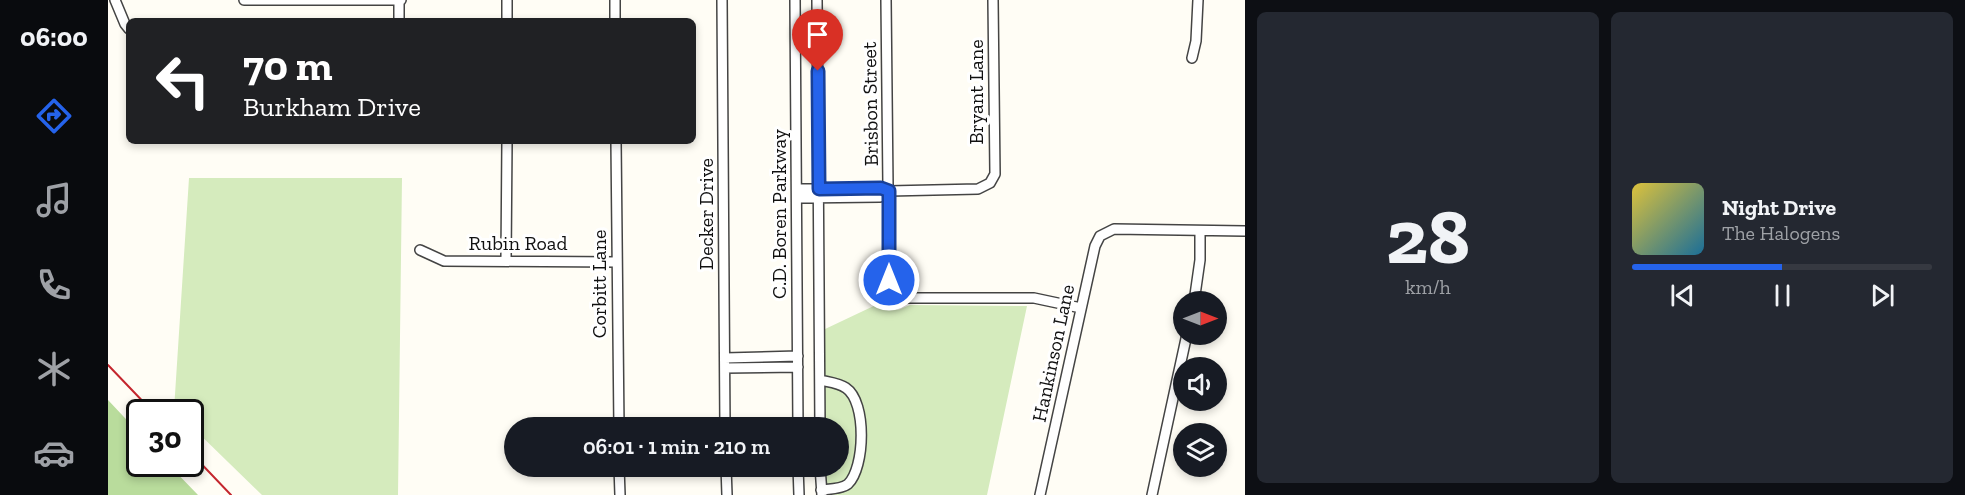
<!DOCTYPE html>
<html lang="en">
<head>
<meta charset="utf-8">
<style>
	:root { --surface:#171b24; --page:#242831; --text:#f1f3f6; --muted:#9ea1a6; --line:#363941; --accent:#2563eb }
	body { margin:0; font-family:"Zilla Slab",serif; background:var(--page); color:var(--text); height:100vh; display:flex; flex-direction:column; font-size:22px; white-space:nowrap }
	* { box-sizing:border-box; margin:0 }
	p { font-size:20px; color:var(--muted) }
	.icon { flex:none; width:33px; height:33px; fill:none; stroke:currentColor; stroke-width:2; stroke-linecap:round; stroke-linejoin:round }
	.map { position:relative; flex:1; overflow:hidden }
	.panel { display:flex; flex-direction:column; gap:12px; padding:12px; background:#0d0f14; width:720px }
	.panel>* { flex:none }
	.top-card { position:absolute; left:18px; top:18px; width:570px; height:126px; border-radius:9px; box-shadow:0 3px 9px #0003; background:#202124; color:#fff; overflow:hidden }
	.needle { width:39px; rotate:90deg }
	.tools { position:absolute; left:1065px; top:291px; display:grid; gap:12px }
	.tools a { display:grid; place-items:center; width:54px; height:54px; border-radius:50%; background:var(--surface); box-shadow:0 3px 9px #0003; font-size:30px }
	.speed { position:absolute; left:18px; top:399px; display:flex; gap:12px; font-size:30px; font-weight:700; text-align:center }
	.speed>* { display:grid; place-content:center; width:78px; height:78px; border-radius:50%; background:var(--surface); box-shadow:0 3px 9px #0003; line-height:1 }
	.speed .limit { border:3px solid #111; border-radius:9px; background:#fff; color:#111 }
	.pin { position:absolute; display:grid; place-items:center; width:51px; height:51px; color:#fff; margin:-62px -26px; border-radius:50% 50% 50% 0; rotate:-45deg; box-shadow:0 0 6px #0007 }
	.pin .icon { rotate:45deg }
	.me { position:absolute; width:66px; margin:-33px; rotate:0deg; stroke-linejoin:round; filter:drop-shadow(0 0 4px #0008) }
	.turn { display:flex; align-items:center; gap:21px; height:126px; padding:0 18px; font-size:27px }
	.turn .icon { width:78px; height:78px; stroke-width:2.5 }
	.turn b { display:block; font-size:42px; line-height:51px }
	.panel .tile { flex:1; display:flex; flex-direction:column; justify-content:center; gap:9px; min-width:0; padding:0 21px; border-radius:9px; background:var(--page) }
	.panel .dial { align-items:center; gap:0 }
	.dial b { font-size:78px; line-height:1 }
	.song { display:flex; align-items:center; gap:18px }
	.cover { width:72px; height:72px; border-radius:9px; background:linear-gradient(135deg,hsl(50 70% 55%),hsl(200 70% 35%)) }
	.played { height:6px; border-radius:3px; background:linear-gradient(90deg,var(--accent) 50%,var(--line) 50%) }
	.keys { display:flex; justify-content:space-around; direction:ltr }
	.panel .tiles { flex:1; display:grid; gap:12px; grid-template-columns:repeat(2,1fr) }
	.trip { position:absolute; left:396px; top:417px; width:345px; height:60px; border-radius:30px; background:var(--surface); box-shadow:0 3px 9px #0003; font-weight:600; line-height:60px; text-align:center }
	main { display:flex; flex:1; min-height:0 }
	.dock { display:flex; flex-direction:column; width:108px; justify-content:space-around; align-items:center; background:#090b0e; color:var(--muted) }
	.dock .icon { width:42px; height:42px }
	.dock .on { color:var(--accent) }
	.dock b { font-size:27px; color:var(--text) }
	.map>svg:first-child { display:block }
</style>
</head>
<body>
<main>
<nav class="dock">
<b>06:00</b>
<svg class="icon on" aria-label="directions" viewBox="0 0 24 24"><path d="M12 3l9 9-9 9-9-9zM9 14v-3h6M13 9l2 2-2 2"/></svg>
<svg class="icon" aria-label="music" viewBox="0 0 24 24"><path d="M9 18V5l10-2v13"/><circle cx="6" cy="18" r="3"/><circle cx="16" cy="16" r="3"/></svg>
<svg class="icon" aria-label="phone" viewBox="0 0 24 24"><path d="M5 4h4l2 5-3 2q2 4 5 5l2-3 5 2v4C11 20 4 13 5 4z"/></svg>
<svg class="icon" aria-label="climate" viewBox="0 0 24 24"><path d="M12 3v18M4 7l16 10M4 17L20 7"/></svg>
<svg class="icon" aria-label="car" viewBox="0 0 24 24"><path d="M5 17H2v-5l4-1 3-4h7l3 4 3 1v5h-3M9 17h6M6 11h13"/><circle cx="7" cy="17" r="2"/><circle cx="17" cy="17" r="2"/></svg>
</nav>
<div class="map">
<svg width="1137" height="495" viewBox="0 0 1137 495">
	<rect width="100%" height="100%" fill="#fffdf5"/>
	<path fill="#d5ebbd" d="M81,178H294L290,495H154L83,426L82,412H69L66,410Z
		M772,303L790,310L802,305L919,306L879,495H718L717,467L730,466V428L717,427L715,330Z"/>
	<path fill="#b9dc9c" d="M0,400L31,433L32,464H60L90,495H0Z"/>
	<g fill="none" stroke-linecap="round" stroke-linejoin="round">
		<g stroke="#444" stroke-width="12">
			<path id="minor" d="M7,0L17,24L21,29
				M136,0H293
				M291,0V21
				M507,0V21
				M614,0L617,428
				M687,0L690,428
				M709,0L712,428
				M778,0L781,280C782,290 786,295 795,298H926L973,308
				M399,21V0
				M1084,58L1088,41L1090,0
				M508,141L511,428
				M689,189L773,188L781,191L870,189L882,183L887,174L885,0
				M689,198L772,197L781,191
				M312,250L336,261L509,262
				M398,261L399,141
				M1086,302L1092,260V231
				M617,358L690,356
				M617,368L690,367
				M712,380C720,382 731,383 738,388C759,402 757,468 740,484C734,489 721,489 713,490
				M511,466L512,495
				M618,466L619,495
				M690,466L691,495
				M712,466L714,495
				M932,495L987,246L992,236L1006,229L1137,231
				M1044,495L1079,334"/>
		</g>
		<use href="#minor" stroke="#fff" stroke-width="9"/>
		<path stroke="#c4262e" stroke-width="2" d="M0,365L45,412
			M82,452L123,495"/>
	</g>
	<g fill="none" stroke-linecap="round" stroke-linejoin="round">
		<g stroke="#184099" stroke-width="15">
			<path id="route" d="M710,71L711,189L773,188L781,191V280"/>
		</g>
		<use href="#route" stroke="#2563eb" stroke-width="10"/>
	</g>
	<g text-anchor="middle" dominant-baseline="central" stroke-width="6" stroke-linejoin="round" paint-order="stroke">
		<g font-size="20" fill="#111" stroke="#fff">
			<text transform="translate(868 92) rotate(-90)">Bryant Lane</text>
			<text transform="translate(762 104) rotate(-91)">Brisbon Street</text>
			<text transform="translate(598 214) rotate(-90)">Decker Drive</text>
			<text transform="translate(671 214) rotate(-90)">C.D. Boren Parkway</text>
			<text x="410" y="243">Rubin Road</text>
			<text transform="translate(491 284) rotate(-90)">Corbitt Lane</text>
			<text transform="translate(945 353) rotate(-78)">Hankinson Lane</text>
		</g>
	</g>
</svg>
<div class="tools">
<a><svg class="needle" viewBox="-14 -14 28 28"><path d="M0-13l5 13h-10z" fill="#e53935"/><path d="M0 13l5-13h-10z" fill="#9ea1a6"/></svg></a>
<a><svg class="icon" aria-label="sound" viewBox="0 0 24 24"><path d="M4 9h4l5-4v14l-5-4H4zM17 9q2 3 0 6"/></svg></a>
<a><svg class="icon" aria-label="layers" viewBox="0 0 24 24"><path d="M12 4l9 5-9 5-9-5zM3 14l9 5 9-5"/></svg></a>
</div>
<div class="speed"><div class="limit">30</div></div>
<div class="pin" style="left:710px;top:71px;background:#d93025"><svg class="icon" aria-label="arrive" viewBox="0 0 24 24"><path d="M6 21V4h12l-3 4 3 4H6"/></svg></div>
<svg class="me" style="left:781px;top:280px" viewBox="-20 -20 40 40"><circle r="17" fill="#2563eb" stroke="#fff" stroke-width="3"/><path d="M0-11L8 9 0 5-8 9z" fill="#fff"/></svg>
<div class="trip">06:01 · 1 min · 210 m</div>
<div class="top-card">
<div class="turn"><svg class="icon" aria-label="left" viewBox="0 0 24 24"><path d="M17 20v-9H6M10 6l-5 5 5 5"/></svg><div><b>70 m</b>Burkham Drive</div></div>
</div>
</div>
<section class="panel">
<div class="tiles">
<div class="tile dial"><b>28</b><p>km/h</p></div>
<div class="tile">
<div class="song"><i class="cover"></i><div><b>Night Drive</b><p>The Halogens</p></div></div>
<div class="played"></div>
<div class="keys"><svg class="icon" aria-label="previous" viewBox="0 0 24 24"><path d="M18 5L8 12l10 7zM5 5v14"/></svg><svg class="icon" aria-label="pause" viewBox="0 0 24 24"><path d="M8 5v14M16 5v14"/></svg><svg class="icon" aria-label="next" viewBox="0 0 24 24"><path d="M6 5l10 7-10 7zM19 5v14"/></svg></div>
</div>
</div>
</section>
</main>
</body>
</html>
